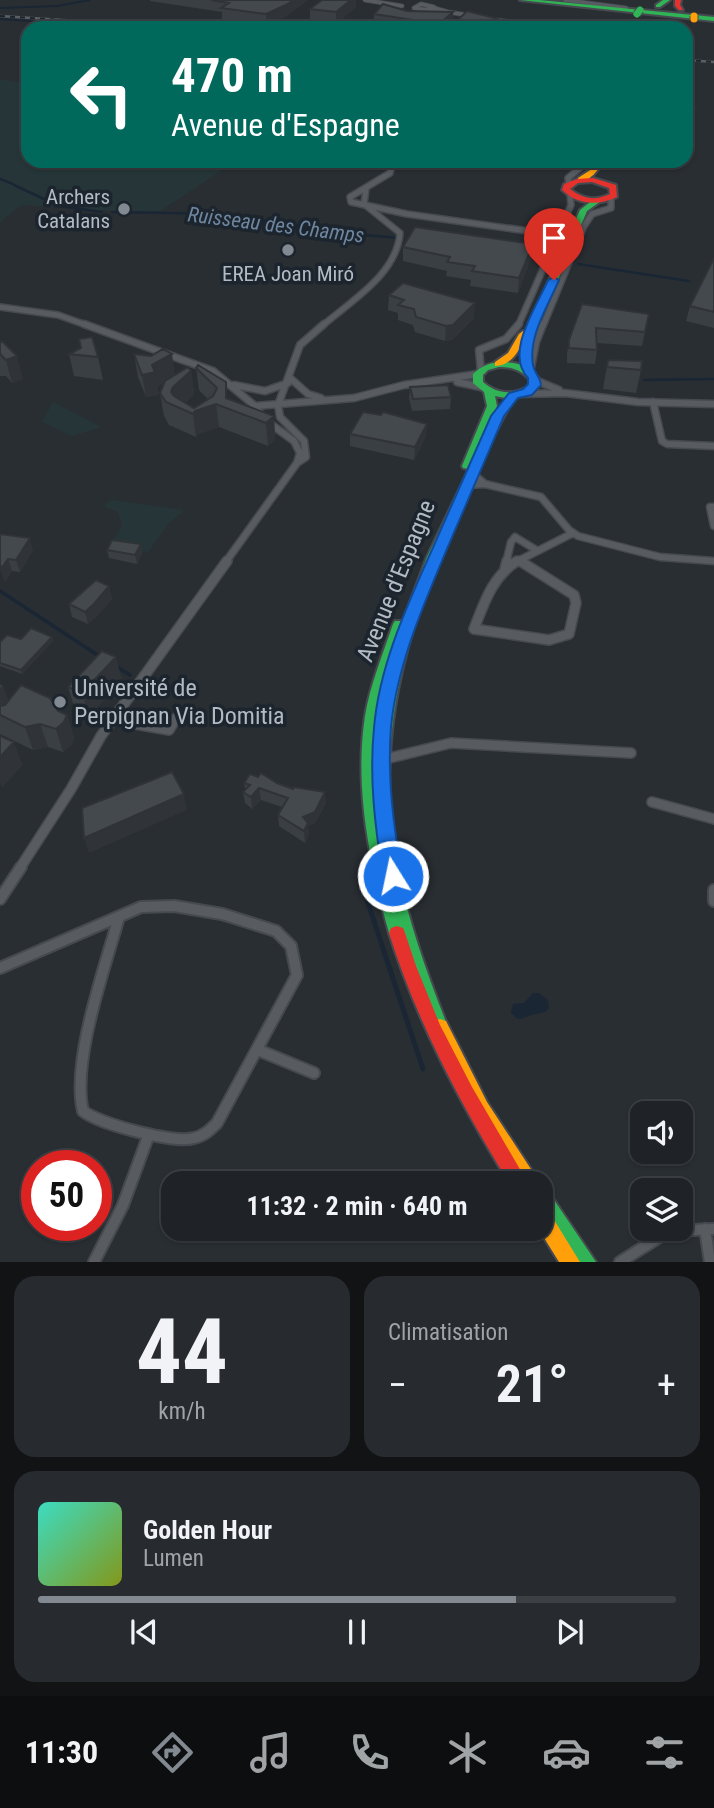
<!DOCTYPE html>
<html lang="fr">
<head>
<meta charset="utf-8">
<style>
	:root { --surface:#1f2226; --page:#272a2e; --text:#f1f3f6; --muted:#a1a4a7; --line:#3c3f43; --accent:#828991 }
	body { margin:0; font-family:"Roboto Condensed",sans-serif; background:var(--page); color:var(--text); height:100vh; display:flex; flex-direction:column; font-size:26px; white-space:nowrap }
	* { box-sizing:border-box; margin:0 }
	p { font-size:23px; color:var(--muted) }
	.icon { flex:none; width:38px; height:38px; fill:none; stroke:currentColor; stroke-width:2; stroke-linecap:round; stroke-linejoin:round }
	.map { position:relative; height:1262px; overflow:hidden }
	.panel { display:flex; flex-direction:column; gap:14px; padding:14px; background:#111315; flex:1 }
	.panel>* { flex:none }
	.banner { position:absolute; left:21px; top:21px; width:672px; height:147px; border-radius:21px; box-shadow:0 2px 5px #0004,0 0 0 2px var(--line); background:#00695c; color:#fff; overflow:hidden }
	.controls { position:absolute; left:630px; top:1101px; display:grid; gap:14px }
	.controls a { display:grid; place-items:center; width:63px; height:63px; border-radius:14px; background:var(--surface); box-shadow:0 2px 5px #0004,0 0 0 2px var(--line); font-size:35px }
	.speed { position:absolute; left:21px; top:1150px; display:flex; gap:14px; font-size:35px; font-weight:700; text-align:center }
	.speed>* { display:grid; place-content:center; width:91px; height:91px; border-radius:50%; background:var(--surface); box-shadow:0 2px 5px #0004,0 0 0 2px var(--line); line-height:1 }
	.speed .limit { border:10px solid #d22; background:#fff; color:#111 }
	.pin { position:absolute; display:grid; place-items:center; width:60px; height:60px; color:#fff; margin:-72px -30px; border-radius:50% 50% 50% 0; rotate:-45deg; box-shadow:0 0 7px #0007 }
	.pin .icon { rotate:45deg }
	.me { position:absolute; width:77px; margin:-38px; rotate:350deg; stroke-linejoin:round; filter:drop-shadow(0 0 5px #0008) }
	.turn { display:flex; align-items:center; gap:24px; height:147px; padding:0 35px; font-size:32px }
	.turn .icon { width:91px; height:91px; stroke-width:2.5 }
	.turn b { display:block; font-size:49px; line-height:60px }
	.big { font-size:52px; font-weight:700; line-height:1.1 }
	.panel .card { flex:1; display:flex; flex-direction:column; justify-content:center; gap:10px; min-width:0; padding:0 24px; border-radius:21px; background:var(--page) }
	.panel .dial { align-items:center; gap:0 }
	.dial b { font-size:91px; line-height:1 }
	.song { display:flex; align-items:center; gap:21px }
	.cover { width:84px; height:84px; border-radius:10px; background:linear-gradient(135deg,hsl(170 70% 55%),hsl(70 70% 35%)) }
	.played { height:7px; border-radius:4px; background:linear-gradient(90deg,var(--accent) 75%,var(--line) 75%) }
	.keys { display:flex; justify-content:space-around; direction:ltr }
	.heat { display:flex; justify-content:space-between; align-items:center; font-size:38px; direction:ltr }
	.panel .tiles { flex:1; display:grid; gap:14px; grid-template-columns:1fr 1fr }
	.card:last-child { grid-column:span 2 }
	.trip { position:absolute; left:161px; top:1171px; width:392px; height:70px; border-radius:21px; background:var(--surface); box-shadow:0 2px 5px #0004,0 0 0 2px var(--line); font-weight:700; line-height:70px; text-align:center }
	.dock { display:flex; height:112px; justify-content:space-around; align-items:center; background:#0c0e0f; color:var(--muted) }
	.dock .icon { width:49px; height:49px }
	.dock .selected { color:var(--accent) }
	.dock b { font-size:32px; color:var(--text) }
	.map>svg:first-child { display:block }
</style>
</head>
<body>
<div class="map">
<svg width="714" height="1262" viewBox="0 0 714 1262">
	<rect width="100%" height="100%" fill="#292e33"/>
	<path fill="#263638" d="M0,79L28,84V161H224L233,163L160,211L126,212L21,205L0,222Z
		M53,402L101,427L72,436L42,422Z
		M111,500L184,510L167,525L148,552L110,546L122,526L118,512L104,506Z"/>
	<path fill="#1a2634" d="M533,993H539L548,1000L549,1008C543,1015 540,1012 532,1015C522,1018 518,1023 511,1012L513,1004L524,1003Z"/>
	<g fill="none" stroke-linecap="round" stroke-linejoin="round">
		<path stroke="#1a2634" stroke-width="2" d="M0,8L57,6L90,0
			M0,19L133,28"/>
		<path stroke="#1a2634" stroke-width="2.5" d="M0,179L13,184
			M14,185L59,206L102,212
			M112,212L225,214L329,232L399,238
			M578,264L689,281
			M644,380L714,379"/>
		<path stroke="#1a2634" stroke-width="3.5" d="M0,591L102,658
			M117,667L130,675"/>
		<path stroke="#1a2634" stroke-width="5" d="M367,900L423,1069"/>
		<g stroke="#464a50" stroke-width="5">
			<path id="street-far4" d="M365,0L402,6
				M565,0L626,8
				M421,4L434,7L426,10L414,8Z
				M429,10L448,12L434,8
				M448,12L473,16
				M489,19L560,28"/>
		</g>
		<g stroke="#464a50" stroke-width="8">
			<path id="street-far3" d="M393,161L390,173L350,197L351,202L407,214L557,235
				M569,184L568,178L588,161
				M0,307L58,315L89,326
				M322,326C351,301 397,274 400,233L364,204L366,189
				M518,326L571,205L570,195
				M543,326L584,226L592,214L611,208V198"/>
		</g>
		<g stroke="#464a50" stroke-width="9">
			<path id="street-far2" d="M84,324L213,371L255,406L265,420L294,441L300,453L297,463L225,563
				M481,371L479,350L506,339L519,324
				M530,372L536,342L543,324
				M290,378L308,394L321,398
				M535,380L559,390
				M457,382L481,387
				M234,385L265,391L288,383
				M521,394L565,393L638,402L714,404
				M653,402L662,441L667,444L714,446
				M255,406L354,398L404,385L478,374
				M297,463L306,457L304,441L280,417L278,405L300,345L324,324
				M485,484L541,497L569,530L578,536L660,557L714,561
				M467,485L485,484L472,473
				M714,507H710L714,526
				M520,561L523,563
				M506,563L511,542L515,537L538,551
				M514,563L573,533"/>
		</g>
		<g stroke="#464a50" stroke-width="12">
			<path id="street-far1" d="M517,561C492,577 484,603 474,629L549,640L569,634L576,603L574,595L520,561
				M505,569L507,561
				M113,720L169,730L176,718
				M381,760L451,743L631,753
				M652,802L714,819
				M20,868L71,789L101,736L227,561"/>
		</g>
		<g stroke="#464a50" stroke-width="14">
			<path id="street" d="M714,890V901
				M0,899L21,867
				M0,968L141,907L174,906L222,914L276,931L291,946L297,975L217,1123C210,1130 204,1136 194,1138C175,1144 99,1124 83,1111C71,1062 105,967 119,917
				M258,1050L314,1073
				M705,1229L710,1262
				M94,1262L123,1205L149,1134
				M620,1262L669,1231L714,1229"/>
		</g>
		<g stroke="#464a50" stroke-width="4">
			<path id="fast" d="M520,0H539L714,17V21Z
				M663,0H670L660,7H656V5Z
				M594,199L601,201L587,211L531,344V370L540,380L537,389C531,394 524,394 518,397C504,405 467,495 458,515C404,631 373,742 398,870C409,924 428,976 448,1027L446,1033L440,1035L434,1033L432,1027L401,939L397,940L391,938L389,933C370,863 354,789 365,716C370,685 383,654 393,624L395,621H403L427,557L469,469L463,468L462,466L487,406L484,392L473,383V374C487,360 504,360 522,365L521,344L580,210ZM499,367C512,367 521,370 530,380L528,387C511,395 497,394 483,382V375L488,370ZM495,396L506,398L490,423L497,406ZM385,686L379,715L376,759L379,716Z
				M541,1189L548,1191L596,1262H575L541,1214Z"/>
		</g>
		<g stroke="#464a50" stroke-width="4">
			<path id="slow" d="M596,161H604C598,170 590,182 578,182V178L592,169Z
				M523,331L527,334C520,348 513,366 495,366V362L508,353L519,334Z
				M440,1019L446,1021L487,1102L540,1183H520L475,1114L432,1027L434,1021Z
				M541,1208L548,1210L580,1262H559L538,1228H541Z"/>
		</g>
		<g stroke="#464a50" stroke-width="4">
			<path id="jam" d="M675,0H681L680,5L683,10H679L675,6Z
				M647,21H651L660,28H653L647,23Z
				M677,22L679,25L674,28H667Z
				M593,178L616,185L617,197C598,206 578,205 562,190L564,184L577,179ZM592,182L609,188L610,194C595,201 583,199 570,189L578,183Z
				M397,926L403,928L405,933L416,966L440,1025L472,1087L528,1183H509C460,1103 417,1022 389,933L391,928Z"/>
		</g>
		<use href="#street-far4" stroke="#585c61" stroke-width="3.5"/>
		<use href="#street-far3" stroke="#585c61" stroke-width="5"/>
		<use href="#street-far2" stroke="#585c61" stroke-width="6"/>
		<use href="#street-far1" stroke="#585c61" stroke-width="9"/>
		<use href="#street" stroke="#585c61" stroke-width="10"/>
		<use href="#fast" fill="#30b455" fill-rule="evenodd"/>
		<use href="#slow" fill="#ff9f0a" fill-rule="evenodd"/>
		<use href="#jam" fill="#e5322d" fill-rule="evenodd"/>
		<g stroke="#5c6065" stroke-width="2.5">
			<path id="rail" d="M0,16L190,28
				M686,60L714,62"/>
		</g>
		<use href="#rail" stroke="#1c242d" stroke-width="2" stroke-dasharray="5" stroke-linecap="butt"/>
		<g stroke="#464a50" stroke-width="9" stroke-linecap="butt">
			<path id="fast-bridge" d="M637,14L640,10"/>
		</g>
		<g stroke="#464a50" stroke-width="9" stroke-linecap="butt">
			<path id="slow-bridge" d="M694,16V19"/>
		</g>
		<use href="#fast-bridge" stroke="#30b455" stroke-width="7"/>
		<use href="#slow-bridge" stroke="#ff9f0a" stroke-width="7"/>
	</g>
	<path fill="#3a3f43" d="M150,0H308L287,16L266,25L222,19V12L150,1Z
		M356,0V7L336,24L310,21V9Z
		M407,11L453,12V21L444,28H406L374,23V14Z
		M459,19L498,28H460L459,27Z
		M533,244L531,258L518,293L470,286L471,280L446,276L447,271L403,261V247Z
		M714,258V328L686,321L690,306Z
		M389,295L474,318L452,340L445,341L415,332L413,325L398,320V313L388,310Z
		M582,304L649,314L642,346L597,343V350L595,364L567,363V354L569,340Z
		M0,343L23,379L12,383L6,376H0Z
		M69,354L98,357L103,380L74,376Z
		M134,354L175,375L191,371L194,394L185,403L194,408L208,399L199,390L196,368L228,399L274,416L275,440L268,446L219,427L198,434L196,437L169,425L164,416L160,393L164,383L157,387L159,395L146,397L138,377Z
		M608,360L641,370L636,393L603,389Z
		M410,387L451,397L450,409L412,411L409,398Z
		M350,434L426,436L414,460L350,446Z
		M0,534L33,550L20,572L12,571L5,582L1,570L0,569Z
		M141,544L142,553L137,564L109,558L107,550Z
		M109,586L112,599L97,616L88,624L72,617L69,604Z
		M52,637L53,641L22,674L0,666V642L21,639Z
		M122,680L89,716L75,710L68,687Z
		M0,684L3,686L8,701L58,711L67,715L74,738L71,746L63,752L48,747L33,750L0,734Z
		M244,783H277L326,804L315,823L308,826L309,834L305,843L279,826L278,815L282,807L261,800L252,809L245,803L243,792L245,789Z"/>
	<path fill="#303337" d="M294,0H308L287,16L266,25V14Z
		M351,0H356V7L336,24V12Z
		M453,12V21L444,28H439V24Z
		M499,19L498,28H471L472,23Z
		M696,107L694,116L686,124L687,115Z
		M533,244L531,258L518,293L519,278Z
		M475,303L474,318L452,340L445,341L446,326Z
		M172,354L175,376L157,387L159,395L146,397L142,375L152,365Z
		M17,356L23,379L12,383L6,360Z
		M191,371L194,394L179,408L171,392L173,387Z
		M216,404L219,427L198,434L196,437L193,414L195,411Z
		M274,416L275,440L268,446L266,423Z
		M427,424L426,436L414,460L415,447Z
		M30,538L33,550L20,572L16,560Z
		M141,544L142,553L137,564L135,555Z
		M8,559L12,571L5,582L1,569Z
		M109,586L112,599L97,616L88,624L85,612Z
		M52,637L53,641L22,674L21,670Z
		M116,657L122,680L89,716L82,693Z
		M3,686L11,707L0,715V688Z
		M67,715L74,738L71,746L63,752L56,729Z
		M40,724L48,747L33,750L25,727Z
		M14,742L23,765L2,788L0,783V757Z
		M259,788L261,800L252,809L251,797Z
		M325,792L326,804L315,823L308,826L309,834L305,843L303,817Z
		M184,794L187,810L89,853L84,838Z"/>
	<path fill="#44494e" stroke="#303337" stroke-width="2" d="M211,0H294L286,5L266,14L221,8L229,3Z
		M322,0H351L336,12L310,9Z
		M383,4L407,11L453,12L439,24L374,14Z
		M467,11L499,19L472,23L459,19Z
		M686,104L696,107L687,115H686Z
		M415,227L533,244L519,278L472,271L475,266L447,262L450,257L403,247Z
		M714,258V312L690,306Z
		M403,283L475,303L453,325L446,326L416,317L414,309L398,305L404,300L389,295Z
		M582,304L649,314L645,332L596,328L597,350L569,348V340Z
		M92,337L98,357L69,354L81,348L79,339Z
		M2,341L17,356L6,360L0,354V343Z
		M163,349L172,354L152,365L155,372L142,375L134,354L151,356Z
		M608,360L642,361L641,370L607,367Z
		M198,365L226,382V398L274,416L266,423L216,404L195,411L193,414L166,402L160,393L165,381L188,367L191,371L173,387L171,392L174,396L194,408L213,396L217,388L196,368Z
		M448,385L451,397L413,399L410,387Z
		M363,412L381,415L383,412L387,413L427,424L415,447L350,434Z
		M0,534L30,538L16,560L8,559L1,569L0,564Z
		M112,540L141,544L135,555L107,550Z
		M96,580L109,586L94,604L85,612L69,604Z
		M31,628L52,637L21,670L0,663V642L7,635L21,639Z
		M102,651L116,657L82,693L68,687Z
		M21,685L50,698L58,711L67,715L64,722L56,729L40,724L25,727L0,715V706L5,705Z
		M0,736L14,742L0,757Z
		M172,772L184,794L84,838L82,808Z
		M261,773L277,783L293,789L294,787L325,792L315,812L303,817L308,823L304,831L278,815L288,798L259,788L251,797L243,792L250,785L244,783L250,774L258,777Z"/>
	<path fill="#1a73e8" stroke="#114b97" stroke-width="2" d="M554,277L559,280C548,306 528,336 533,365C534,373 540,376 541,385L532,395L518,398L504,416C485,461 466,505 447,549C423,606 397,665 391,727C387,778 393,827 403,876L400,882L393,885L386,882L383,876C375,827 369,778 374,728C379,667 406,608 431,552C451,507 471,461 491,416L509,393L523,389L528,384V378C504,353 537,306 548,280Z"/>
	<g fill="#828991" stroke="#1c242d" stroke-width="2.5">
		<circle cx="124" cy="209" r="7"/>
		<circle cx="288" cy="250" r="7"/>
		<circle cx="60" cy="702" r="7"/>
	</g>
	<g text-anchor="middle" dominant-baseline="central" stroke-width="7" stroke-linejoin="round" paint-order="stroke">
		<g font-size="21" fill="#b2bac4" stroke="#1c242d" text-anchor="end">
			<text x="110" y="197">Archers<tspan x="110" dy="24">Catalans</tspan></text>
			<text x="288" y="274" text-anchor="middle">EREA Joan Miró</text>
		</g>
		<g font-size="21" font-style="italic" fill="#6e86a0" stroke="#1c242d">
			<text transform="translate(276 225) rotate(7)">Ruisseau des Champs</text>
		</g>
		<g font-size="24" fill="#b2bac4" stroke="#1c242d">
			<text transform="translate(396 581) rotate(-68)">Avenue d'Espagne</text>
		</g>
		<g font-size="24" fill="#b2bac4" stroke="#1c242d" text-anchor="start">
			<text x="74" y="688">Université de<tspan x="74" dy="28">Perpignan Via Domitia</tspan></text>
		</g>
	</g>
</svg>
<div class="controls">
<a><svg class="icon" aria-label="sound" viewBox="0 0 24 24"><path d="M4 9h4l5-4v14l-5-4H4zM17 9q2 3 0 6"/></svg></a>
<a><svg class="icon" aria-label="layers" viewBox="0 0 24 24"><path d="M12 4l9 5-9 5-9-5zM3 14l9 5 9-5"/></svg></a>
</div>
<div class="speed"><div class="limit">50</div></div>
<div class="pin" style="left:554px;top:280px;background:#d93025"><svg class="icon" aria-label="arrive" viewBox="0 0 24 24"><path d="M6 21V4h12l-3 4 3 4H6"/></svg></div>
<svg class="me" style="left:393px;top:876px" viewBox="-20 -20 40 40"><circle r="17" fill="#1a73e8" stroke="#fff" stroke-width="3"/><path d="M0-11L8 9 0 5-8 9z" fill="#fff"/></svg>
<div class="trip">11:32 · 2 min · 640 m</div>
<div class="banner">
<div class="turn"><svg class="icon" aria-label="left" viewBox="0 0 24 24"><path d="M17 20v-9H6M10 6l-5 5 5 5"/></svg><div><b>470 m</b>Avenue d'Espagne</div></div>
</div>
</div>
<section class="panel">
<div class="tiles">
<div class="card dial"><b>44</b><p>km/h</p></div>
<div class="card"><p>Climatisation</p>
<div class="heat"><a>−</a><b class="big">21°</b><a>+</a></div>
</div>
<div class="card">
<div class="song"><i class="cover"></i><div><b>Golden Hour</b><p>Lumen</p></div></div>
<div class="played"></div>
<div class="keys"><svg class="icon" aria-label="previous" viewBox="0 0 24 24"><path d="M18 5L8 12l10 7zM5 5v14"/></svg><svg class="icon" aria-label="pause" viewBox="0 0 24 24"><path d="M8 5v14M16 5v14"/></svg><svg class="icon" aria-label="next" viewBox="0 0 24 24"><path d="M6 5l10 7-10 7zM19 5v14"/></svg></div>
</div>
</div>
</section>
<nav class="dock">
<b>11:30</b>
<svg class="icon selected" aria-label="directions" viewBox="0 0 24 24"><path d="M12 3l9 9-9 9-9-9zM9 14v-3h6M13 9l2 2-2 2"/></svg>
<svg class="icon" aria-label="music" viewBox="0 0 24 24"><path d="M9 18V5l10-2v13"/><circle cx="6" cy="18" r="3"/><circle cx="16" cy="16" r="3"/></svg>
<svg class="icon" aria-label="phone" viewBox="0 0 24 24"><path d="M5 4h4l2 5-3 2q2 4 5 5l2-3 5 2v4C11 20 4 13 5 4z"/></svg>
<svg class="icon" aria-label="climate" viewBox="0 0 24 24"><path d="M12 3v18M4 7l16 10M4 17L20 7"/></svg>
<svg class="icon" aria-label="car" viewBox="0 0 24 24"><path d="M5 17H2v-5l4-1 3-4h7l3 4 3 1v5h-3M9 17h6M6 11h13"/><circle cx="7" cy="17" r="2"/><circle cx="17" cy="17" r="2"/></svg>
<svg class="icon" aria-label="filters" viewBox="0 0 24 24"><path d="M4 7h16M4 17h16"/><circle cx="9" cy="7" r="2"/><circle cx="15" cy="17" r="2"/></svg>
</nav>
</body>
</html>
